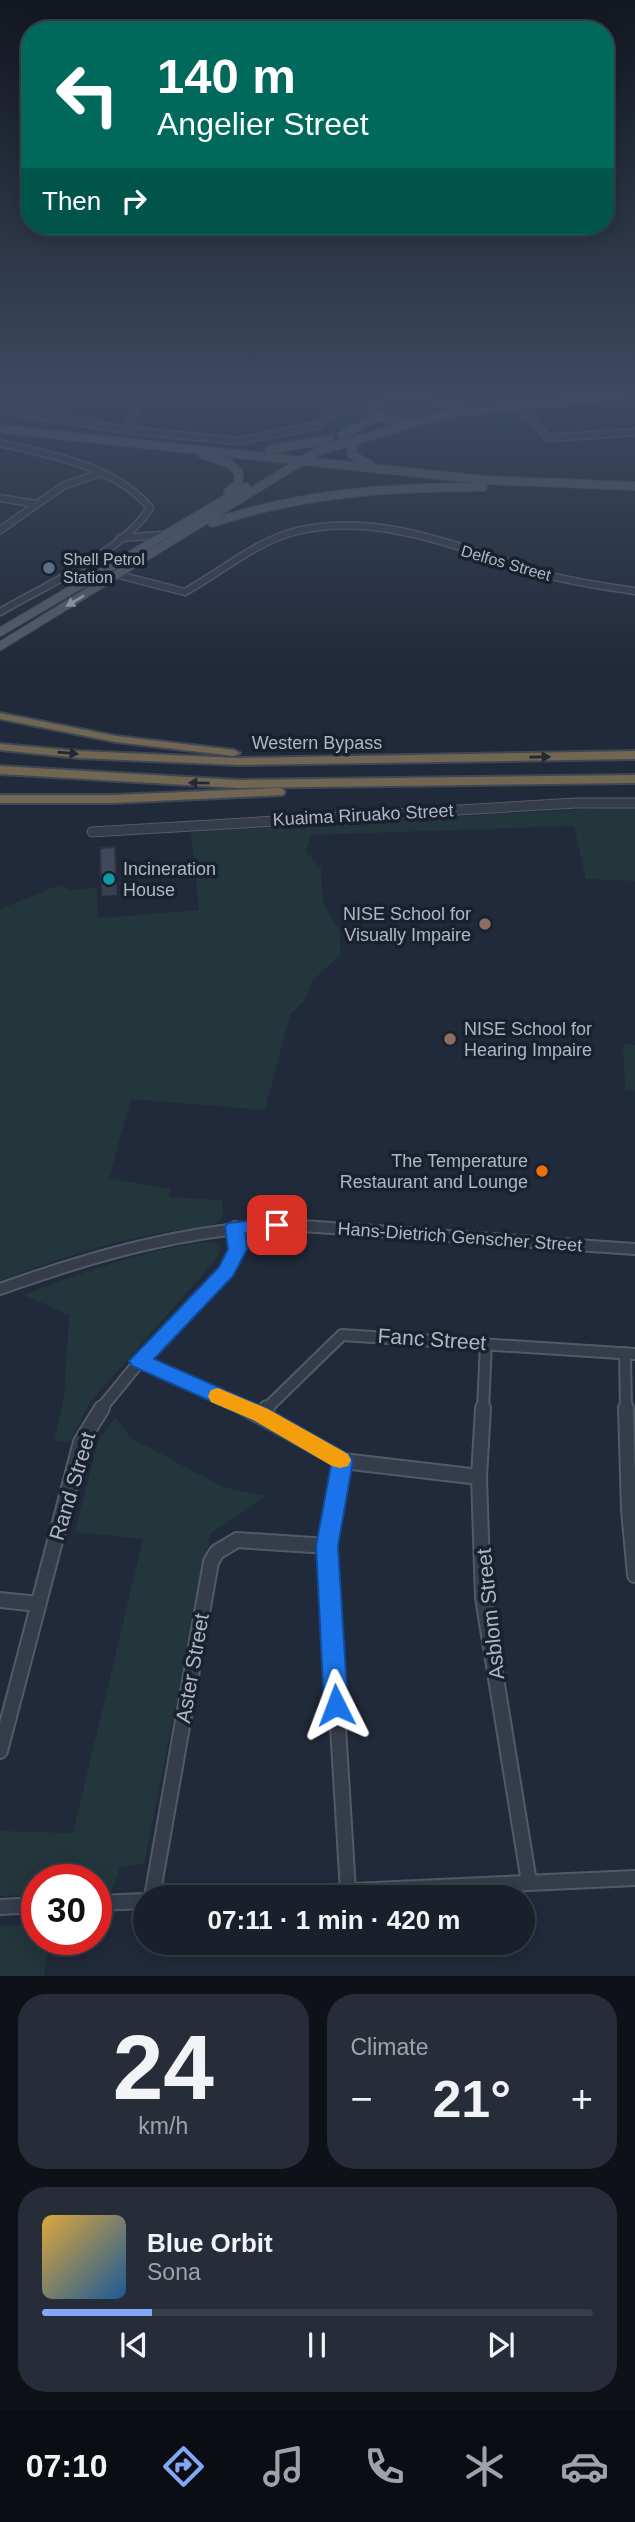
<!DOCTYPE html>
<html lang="en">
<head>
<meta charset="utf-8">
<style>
	:root { --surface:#19202c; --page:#262d38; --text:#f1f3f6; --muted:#9fa3a9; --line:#373e48; --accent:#82a7f9 }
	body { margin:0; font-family:Helvetica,sans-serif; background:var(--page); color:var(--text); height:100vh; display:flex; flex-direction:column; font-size:26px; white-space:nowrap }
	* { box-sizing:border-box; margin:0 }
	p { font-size:23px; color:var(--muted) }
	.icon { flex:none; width:38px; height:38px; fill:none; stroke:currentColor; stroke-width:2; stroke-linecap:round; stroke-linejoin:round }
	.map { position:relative; height:1976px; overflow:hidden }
	.drawer { display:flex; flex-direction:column; gap:18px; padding:18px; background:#0e1218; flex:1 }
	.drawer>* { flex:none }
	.banner { position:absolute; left:21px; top:21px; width:593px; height:214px; border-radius:28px; box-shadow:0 4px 18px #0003,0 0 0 2px var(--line); background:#00695c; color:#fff; overflow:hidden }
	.speed { position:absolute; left:21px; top:1864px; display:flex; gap:14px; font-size:35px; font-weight:700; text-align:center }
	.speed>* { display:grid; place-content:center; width:91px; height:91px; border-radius:50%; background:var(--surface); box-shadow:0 4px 18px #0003,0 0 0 2px var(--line); line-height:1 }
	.speed .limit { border:10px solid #d22; background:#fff; color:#111 }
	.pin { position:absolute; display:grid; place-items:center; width:60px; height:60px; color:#fff; margin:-30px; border-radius:14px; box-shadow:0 4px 10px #0006 }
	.me { position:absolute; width:77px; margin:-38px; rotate:357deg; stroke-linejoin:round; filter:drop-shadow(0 0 5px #0008) }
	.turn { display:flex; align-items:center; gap:24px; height:147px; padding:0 21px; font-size:32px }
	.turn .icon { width:91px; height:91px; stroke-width:2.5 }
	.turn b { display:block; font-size:49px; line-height:60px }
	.then { display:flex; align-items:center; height:66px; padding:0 21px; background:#0003; gap:14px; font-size:26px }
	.big { font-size:52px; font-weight:600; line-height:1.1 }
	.drawer .widget { flex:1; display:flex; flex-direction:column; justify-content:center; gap:10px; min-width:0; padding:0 24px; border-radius:28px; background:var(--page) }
	.drawer .dial { align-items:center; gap:0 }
	.dial b { font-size:91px; line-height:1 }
	.song { display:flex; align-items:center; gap:21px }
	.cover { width:84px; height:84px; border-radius:10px; background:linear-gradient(135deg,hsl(40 70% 55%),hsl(210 70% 35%)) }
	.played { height:7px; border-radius:4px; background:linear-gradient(90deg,var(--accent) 20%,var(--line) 20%) }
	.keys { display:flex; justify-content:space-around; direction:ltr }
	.heat { display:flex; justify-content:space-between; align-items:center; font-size:38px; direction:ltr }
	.drawer .tiles { flex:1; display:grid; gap:18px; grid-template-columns:1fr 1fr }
	.widget:last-child { grid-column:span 2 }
	.trip { position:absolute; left:133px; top:1885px; width:402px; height:70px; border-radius:35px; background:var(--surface); box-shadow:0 4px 18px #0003,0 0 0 2px var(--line); font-weight:600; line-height:70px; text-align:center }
	.tabs { display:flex; height:112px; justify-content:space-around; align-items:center; background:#0a0d12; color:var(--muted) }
	.tabs .icon { width:49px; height:49px }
	.tabs .active { color:var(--accent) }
	.tabs b { font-size:32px; color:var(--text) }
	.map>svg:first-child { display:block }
</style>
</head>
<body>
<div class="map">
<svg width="635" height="1976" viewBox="0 0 635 1976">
	<rect width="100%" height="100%" fill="#212a3a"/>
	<path fill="#23363b" d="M357,393L374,396L392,393L372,400L364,408L370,419C301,455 256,448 182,442C121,437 61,433 0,427V411L248,442L316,429L325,427L343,411L354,410L344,407Z
		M399,399L435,404L440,413L410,422L377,413L376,408Z
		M502,410L522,414L532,425L496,428L489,417L442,429L372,440L452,416Z
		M635,806V881L586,879L574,826L311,835L306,852L321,868L323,903L340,931V955L312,981L305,1000L290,1015L265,1110L131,1099L109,1178L170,1189L169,1197L222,1200L223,1217C211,1230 190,1228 172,1231C113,1240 56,1260 0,1281V909L59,885L71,890L97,888L98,918L199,910L191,832Z
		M623,1044L635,1045V1091L625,1090Z
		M206,1242L215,1243L221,1250L214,1262L90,1402L70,1442L54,1441L64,1397L69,1315L24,1295C84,1271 142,1251 206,1242Z
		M115,1417L131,1438L223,1487L266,1496L211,1533L144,1864L120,1867L112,1890L96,1891V1880H37V1895L0,1896V1831L73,1833L143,1539L75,1532L98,1441Z
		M37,1924V1939H49L44,1976H0V1926Z"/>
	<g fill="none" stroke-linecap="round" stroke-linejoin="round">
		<g stroke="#525a68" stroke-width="9">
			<path id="minor-far3" d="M514,406L526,413L548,438L635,432
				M0,409L127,430L238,441L320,425L351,393
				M127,430L140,393
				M0,443C50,455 116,466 150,508C121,553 46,585 0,612
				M0,498L37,504
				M0,530L63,486L97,474
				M120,538L161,535
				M119,575L185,592C221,572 256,541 297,531C384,510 469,553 551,576C579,583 607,587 635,591"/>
		</g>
		<g stroke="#525a68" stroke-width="11">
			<path id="minor-far2" d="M92,832L576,803H635"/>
		</g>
		<g stroke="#525a68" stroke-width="14">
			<path id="minor-far1" d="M0,1289C95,1255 187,1229 288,1225L635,1249
				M625,1353L626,1410
				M140,1361L248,1410
				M100,1410L140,1361L226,1271L238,1249L235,1227
				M265,1410L342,1335L635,1354
				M483,1410L486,1343"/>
		</g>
		<g stroke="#525a68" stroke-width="18">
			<path id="minor" d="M245,1408L343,1461L479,1477
				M483,1408L479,1477L483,1598L529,1882
				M626,1408L629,1510L635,1575
				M260,1415L267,1408
				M343,1461L327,1546L348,1891
				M0,1600L38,1604
				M0,1751L81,1442L102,1408
				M152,1897L211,1562L217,1552L237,1540L327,1546
				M224,1897L635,1878
				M96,1903L145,1901
				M0,1907L37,1905"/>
		</g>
		<g stroke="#3e4553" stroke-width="10">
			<path id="major" d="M519,405L635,395
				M406,423L379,417L372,410L373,406C402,388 432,402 463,408
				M0,429L485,480L635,486
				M342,435L379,417
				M360,439L353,444L351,454L370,465
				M269,450L330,439
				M203,455L229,463L239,473L238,483L228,492
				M212,523C301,493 390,487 483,487
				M0,632L246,487
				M0,646L318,451L451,413L526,405"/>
		</g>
		<g stroke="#3f4755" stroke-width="4">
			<path id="highway" d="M0,713L116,736L234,750L240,753L234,756L116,742L0,719Z
				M0,744L79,751L238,758L635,751V759L238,765L79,758L0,750Z
				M0,766L238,780L635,775V783L238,788L0,774Z
				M279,788L283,789L285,792L283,795L114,803H0V795H114Z"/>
		</g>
		<use href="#minor-far3" stroke="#353c4a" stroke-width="6"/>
		<use href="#minor-far2" stroke="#353c4a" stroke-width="9"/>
		<use href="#minor-far1" stroke="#353c4a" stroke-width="10"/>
		<use href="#minor" stroke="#353c4a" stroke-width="14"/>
		<use href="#major" stroke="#535b6a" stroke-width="8"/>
		<use href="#highway" fill="#706652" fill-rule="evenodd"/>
		<g stroke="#575f71" stroke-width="3.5">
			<path id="rail" d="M267,403L272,393"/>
		</g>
		<use href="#rail" stroke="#1a212e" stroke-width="2" stroke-dasharray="5" stroke-linecap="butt"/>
	</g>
	<path fill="#373f4f" d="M115,847L117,895L102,896L101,881Z"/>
	<path fill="#40495c" stroke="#2d3340" stroke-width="2" d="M115,847L116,880L101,881L100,848Z"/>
	<defs><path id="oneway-solid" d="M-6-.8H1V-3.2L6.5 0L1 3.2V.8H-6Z" transform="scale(1.75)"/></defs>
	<use fill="#9da5b4" href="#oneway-solid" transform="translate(75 601) rotate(149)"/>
	<g fill="#232832">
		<use href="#oneway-solid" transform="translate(68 753) rotate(5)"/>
		<use href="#oneway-solid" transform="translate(540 757) rotate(-1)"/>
		<use href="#oneway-solid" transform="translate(199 783) rotate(-179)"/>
	</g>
	<linearGradient id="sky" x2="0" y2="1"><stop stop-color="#121720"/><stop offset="0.59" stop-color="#3d4a60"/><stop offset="1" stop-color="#3d4a60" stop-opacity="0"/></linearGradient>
	<rect width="635" height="670" fill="url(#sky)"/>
	<path fill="#1a73e8" stroke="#114b97" stroke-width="2" d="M277,1218L284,1220L287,1225L284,1229L245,1233L247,1249L233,1276L154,1359L268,1409L350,1455L353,1461L338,1546L348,1705L345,1713L336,1716L328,1713L324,1705L316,1546L331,1465L253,1420L132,1366L129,1361L219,1267L228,1249L225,1227L228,1223Z"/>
	<path fill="#f59e0b" d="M218,1388L268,1409L348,1454L351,1460L348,1466L340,1468L332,1466L253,1420L211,1402L208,1396L211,1390Z"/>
	<circle fill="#5c6f8a" stroke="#1a212e" stroke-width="2.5" cx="49" cy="568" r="7"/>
	<circle fill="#0f9aa8" stroke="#1a212e" stroke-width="2.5" cx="109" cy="879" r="7"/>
	<g fill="#8d6e63" stroke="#1a212e" stroke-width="2.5">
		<circle cx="485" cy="924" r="7"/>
		<circle cx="450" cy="1039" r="7"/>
	</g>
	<circle fill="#e8710a" stroke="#1a212e" stroke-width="2.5" cx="542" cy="1171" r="7"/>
	<g text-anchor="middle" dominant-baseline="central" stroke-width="7" stroke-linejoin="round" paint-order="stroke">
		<g font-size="16" fill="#afb7c6" stroke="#1a212e" text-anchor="start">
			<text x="63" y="559">Shell Petrol<tspan x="63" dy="18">Station</tspan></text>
		</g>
		<g font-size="16" fill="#afb7c6" stroke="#1a212e">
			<text transform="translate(506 563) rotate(16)">Delfos Street</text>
		</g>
		<g font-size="18" fill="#afb7c6" stroke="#1a212e">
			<text x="317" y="743">Western Bypass</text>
			<text transform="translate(363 815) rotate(-3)">Kuaima Riruako Street</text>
			<text transform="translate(460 1237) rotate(4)">Hans-Dietrich Genscher Street</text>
		</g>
		<g font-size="18" fill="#afb7c6" stroke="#1a212e" text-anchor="start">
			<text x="123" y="869">Incineration<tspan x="123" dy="21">House</tspan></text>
			<text x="471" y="914" text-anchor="end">NISE School for<tspan x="471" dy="21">Visually Impaire</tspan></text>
			<text x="464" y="1029">NISE School for<tspan x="464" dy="21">Hearing Impaire</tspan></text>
			<text x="528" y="1161" text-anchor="end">The Temperature<tspan x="528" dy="21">Restaurant and Lounge</tspan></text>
		</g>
		<g font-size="21" fill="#afb7c6" stroke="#1a212e">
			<text transform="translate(432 1339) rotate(4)">Fanc Street</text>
			<text transform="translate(72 1486) rotate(-73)">Rand Street</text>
			<text transform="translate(490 1614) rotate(-96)">Asblom Street</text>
			<text transform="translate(192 1668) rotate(-80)">Aster Street</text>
		</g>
	</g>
</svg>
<div class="speed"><div class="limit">30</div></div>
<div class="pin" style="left:277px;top:1225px;background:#d93025"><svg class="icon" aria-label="arrive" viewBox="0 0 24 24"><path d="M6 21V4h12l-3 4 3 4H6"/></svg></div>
<svg class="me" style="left:336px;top:1705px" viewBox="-20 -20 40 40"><path d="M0-17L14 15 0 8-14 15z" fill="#1a73e8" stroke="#fff" stroke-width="4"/></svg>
<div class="trip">07:11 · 1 min · 420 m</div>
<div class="banner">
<div class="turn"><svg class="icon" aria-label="left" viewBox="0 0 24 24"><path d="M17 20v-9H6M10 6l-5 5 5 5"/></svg><div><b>140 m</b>Angelier Street</div></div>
<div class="then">Then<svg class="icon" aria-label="right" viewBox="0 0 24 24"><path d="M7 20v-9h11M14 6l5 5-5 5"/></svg></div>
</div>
</div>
<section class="drawer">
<div class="tiles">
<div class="widget dial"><b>24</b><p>km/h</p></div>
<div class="widget"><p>Climate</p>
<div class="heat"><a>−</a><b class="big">21°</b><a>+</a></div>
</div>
<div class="widget">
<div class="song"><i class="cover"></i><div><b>Blue Orbit</b><p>Sona</p></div></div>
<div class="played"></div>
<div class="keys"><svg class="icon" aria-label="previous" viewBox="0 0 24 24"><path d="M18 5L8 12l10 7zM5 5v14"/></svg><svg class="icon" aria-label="pause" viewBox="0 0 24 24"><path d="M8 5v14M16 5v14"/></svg><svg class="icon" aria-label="next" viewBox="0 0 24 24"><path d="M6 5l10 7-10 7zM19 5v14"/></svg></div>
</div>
</div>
</section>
<nav class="tabs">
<b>07:10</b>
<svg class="icon active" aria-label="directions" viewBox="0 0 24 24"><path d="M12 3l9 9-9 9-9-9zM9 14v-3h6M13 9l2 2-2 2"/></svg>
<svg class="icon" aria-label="music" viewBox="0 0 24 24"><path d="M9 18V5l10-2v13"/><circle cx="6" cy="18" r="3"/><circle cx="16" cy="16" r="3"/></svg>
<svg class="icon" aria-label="phone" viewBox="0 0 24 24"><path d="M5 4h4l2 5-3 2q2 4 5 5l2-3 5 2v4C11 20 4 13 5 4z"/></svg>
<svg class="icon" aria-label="climate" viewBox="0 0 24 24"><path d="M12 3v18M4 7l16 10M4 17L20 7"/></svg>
<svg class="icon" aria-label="car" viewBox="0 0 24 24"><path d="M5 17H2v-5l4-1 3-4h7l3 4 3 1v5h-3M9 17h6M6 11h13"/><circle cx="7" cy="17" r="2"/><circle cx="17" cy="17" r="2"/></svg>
</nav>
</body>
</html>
